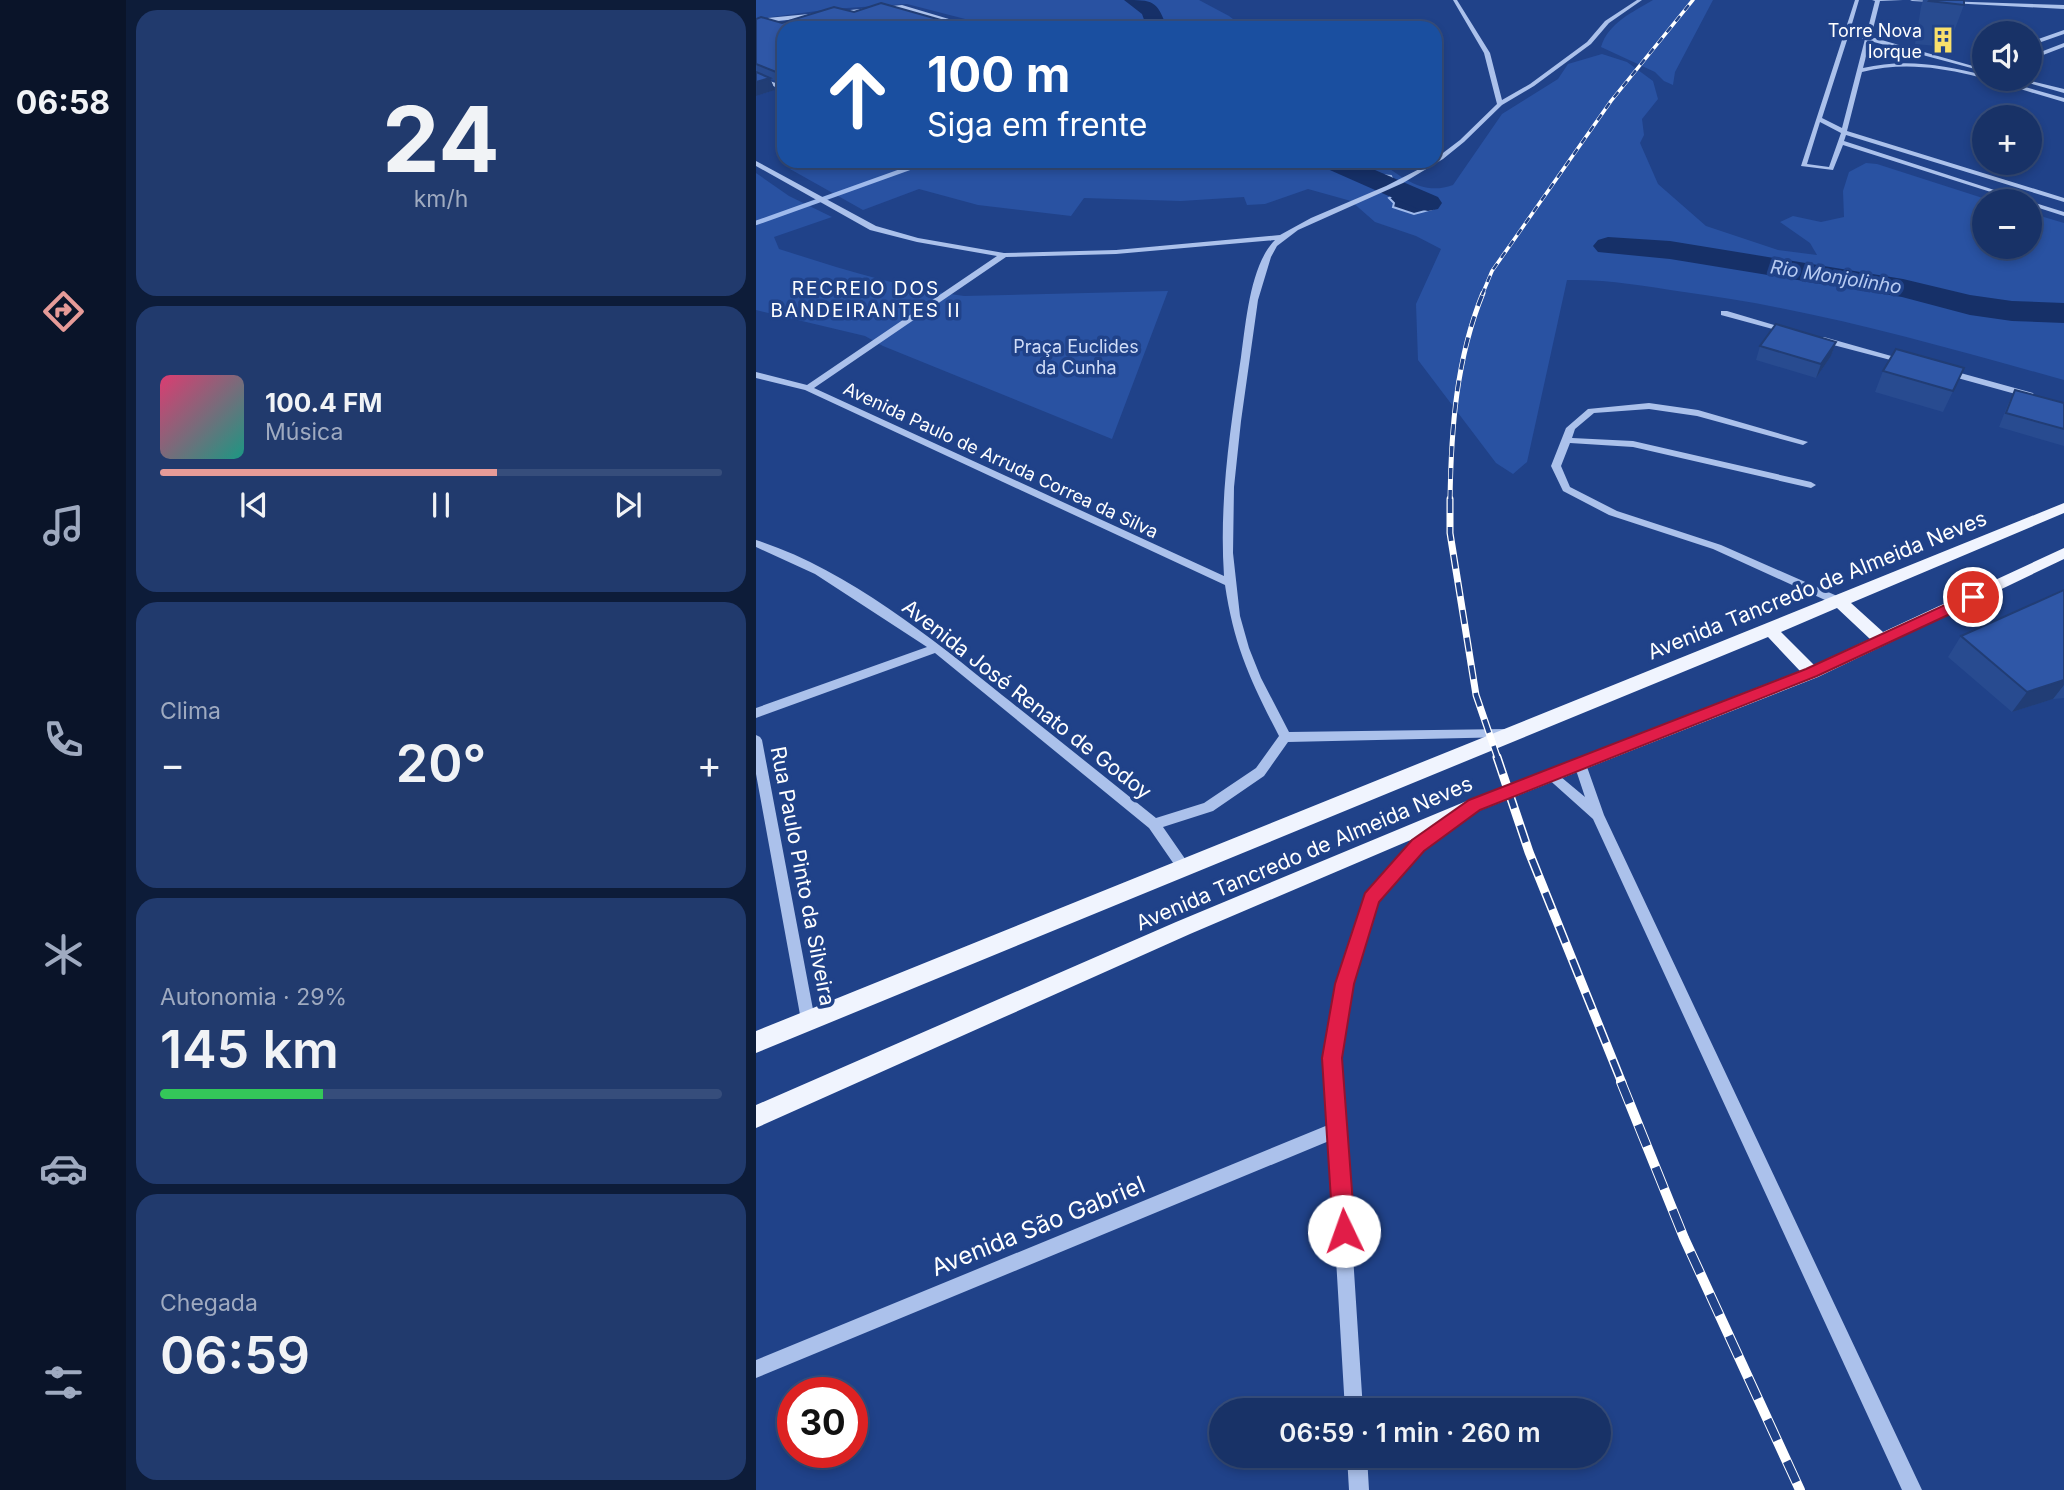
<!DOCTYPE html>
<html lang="pt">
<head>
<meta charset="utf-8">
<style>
	:root { --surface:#183267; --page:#213a6d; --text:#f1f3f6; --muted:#9faac0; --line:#364d7b; --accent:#e69b98 }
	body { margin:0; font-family:Inter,sans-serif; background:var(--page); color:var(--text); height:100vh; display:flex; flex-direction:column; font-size:26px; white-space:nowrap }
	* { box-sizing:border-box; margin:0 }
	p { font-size:23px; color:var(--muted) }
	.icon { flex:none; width:38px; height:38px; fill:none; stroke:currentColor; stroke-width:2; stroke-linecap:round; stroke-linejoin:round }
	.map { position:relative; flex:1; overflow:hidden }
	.drawer { display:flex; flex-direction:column; gap:10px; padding:10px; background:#0d1c39; width:630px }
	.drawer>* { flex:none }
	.hud { position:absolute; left:21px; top:21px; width:665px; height:147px; border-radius:21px; box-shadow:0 4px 10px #0003,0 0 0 2px var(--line); background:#1a4fa0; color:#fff; overflow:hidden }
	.fabs { position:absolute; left:1216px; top:21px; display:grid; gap:14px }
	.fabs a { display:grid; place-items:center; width:70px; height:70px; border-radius:50%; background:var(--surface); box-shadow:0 4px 10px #0003,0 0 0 2px var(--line); font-size:35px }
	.speed { position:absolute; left:21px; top:1377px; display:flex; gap:14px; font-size:35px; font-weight:700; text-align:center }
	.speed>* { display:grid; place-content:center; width:91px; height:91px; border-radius:50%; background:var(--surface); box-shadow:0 4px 10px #0003,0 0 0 2px var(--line); line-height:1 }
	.speed .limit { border:10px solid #d22; background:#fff; color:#111 }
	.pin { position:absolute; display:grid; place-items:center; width:60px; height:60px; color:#fff; margin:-30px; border:4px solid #fff; border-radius:50%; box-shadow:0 2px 7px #0007 }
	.me { position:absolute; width:77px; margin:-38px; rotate:357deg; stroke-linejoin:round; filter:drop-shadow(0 0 5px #0008) }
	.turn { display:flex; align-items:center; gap:24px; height:147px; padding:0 35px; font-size:32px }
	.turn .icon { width:91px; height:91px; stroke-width:2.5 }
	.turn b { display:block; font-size:49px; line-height:60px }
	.big { font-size:52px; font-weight:600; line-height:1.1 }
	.drawer .widget { flex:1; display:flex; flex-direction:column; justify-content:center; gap:10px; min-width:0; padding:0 24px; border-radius:21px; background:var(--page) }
	.drawer .dial { align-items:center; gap:0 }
	.dial b { font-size:91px; line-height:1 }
	.song { display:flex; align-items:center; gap:21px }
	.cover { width:84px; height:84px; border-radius:10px; background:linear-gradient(135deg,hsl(340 70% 55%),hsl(170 70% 35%)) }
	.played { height:7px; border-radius:4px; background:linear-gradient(90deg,var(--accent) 60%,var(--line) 60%) }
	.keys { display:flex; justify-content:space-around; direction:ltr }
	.heat { display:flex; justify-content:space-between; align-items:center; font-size:38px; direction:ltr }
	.charge { height:10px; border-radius:5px; background:linear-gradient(90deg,#34c759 29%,var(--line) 0) }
	.trip { position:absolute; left:453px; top:1398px; width:402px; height:70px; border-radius:35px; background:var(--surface); box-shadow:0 4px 10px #0003,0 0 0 2px var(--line); font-weight:600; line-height:70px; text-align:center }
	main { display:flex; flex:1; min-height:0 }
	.dock { display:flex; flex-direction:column; width:126px; justify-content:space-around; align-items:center; background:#0a1429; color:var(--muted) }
	.dock .icon { width:49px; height:49px }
	.dock .active { color:var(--accent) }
	.dock b { font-size:32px; color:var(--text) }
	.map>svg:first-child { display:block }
</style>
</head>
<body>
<main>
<nav class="dock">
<b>06:58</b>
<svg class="icon active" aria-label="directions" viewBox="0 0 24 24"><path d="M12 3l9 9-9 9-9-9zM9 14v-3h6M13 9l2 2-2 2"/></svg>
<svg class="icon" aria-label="music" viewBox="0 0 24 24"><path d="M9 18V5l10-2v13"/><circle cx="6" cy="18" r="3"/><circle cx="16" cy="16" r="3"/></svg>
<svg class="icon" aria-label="phone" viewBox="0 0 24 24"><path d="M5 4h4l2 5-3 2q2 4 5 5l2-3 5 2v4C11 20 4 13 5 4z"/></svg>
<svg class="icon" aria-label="climate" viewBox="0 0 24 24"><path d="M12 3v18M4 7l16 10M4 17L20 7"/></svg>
<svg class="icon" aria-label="car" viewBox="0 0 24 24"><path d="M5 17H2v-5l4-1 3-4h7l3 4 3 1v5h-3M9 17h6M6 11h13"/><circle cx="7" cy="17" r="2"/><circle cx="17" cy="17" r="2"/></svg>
<svg class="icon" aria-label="filters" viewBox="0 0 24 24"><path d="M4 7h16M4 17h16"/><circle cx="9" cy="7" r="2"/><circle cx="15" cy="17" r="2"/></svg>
</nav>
<section class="drawer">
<div class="widget dial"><b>24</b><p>km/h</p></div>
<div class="widget">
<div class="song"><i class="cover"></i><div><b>100.4 FM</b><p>Música</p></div></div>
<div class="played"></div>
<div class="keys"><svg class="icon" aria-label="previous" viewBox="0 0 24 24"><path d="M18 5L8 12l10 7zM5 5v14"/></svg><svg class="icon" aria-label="pause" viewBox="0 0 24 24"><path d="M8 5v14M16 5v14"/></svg><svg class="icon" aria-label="next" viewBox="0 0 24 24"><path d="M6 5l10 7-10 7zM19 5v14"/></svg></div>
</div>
<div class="widget"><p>Clima</p>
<div class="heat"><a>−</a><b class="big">20°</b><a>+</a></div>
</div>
<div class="widget"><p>Autonomia · 29%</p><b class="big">145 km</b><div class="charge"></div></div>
<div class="widget"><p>Chegada</p><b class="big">06:59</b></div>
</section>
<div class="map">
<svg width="1308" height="1490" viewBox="0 0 1308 1490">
	<rect width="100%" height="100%" fill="#204289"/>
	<path fill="#2952a2" d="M0,0H443L473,16L489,28H244L151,4L76,9L0,19Z
		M897,0H957L919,72L917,85L908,81L899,72L845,47C852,23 877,12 897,0Z
		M846,54L871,62L897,81L902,99L886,119L888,135L884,143L902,184L950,226L1022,250L1061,255L1054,243L1024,222L1037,216L1065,222L1088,217L1087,191L1093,172L1110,163L1121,164L1236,201H1228V247H1274V213L1308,223V380C1182,345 1058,309 928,292C889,286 850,279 811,280L771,462L757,474L740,463L662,360L660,304L685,249L660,236L619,222L595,201L552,189L509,204L491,205L488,197L425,201L328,198L315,216L222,205L163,189L107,210L34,169L57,161H623C647,178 667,196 697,185L746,114L802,79L812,64Z
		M0,173L33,196L76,217L18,237L23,249C83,268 144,288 208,296L412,291L356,439L127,346L109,336L0,310Z"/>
	<path fill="#163068" stroke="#9fbaec" stroke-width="2" d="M571,161H601L624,175L635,176L638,183L628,188L613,184Z
		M642,193L680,203L677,209L658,214L637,207L638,203L633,198Z"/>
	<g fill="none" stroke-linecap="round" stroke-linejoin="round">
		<path stroke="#9fbaec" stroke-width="4.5" d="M0,223L173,161"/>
		<path fill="#163068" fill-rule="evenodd" d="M368,0C397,0 401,0 411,28H391L386,14Z
			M563,161H598L682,197L686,203L682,209L672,211L662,209L567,167Z
			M852,237L914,241L1147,279L1214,295L1256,301L1308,303V323L1256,321L1214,315L1146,297L914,259L842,252L837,246L842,240Z"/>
		<path fill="#abc1eb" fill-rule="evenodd" d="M697,0H701L734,53L746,100L774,84L831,42L849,21L881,0H886L853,23L835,44L778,86L746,105L708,142L687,159L647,183L542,230L521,246L515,257L502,300L485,421L478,487L477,553L484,616L493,648L505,678L533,732L750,729L754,731L756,734L754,737L532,742L508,776L457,811L407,827L434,866L432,870L427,872L422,870L393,828L179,653L0,718V708L171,647L59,574L0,547V540C88,568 175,637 246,695C298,736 349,777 400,818L448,803L500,768L523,736C495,682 478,646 469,585L49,390L0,378V372L51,385L241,256L161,242L114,230L0,166V161L120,226L162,238L248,253L360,250L524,235L555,218L630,186L679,161V159L704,140L741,104L728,53ZM519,240C494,265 490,323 485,357C474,430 463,502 468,576L58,388L250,257L360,254Z
			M1099,0H1103L1093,34L1110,36L1119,1L1116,0H1147L1124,1L1115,37L1224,68L1219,69L1114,41L1107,68C1148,58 1188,65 1228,75V79H1241L1308,98V102C1242,84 1175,54 1106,72L1091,131L1308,198V202L1090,135L1088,141L1272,201H1263L1087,145L1077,170L1045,166ZM1092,37L1109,39L1086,128L1066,118ZM1064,122L1085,133L1073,167L1051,164Z
			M1154,0L1308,5V9L1156,1Z
			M146,5L223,28H214L146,9L0,23V19Z
			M1308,30V34L1274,46V42Z
			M1308,43V47L1274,60V56Z
			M0,76L28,86V90L0,80Z
			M1258,79H1267L1308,89V93Z
			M1273,201L1276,202L1308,212V216L1274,205Z
			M965,311H971L1038,331L1031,333L965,315Z
			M1062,337H1068L1153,361L1146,363L1062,341Z
			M1190,369L1277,393L1278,395L1274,398L1187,374L1186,372Z
			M893,403L942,410L1052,442L1047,445L941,416L893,409L838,413L819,429L816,438L877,441L1055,482L1060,485L1055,488L877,447L814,443L805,466L814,487L861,511L965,545L1088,599L1089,602L1088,605H1080L957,549L853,515L807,491L795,466L810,428L832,409Z
			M0,735L4,737L6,740L59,1020L57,1025L52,1027L47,1025L45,1020L0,774Z
			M824,759L828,760L830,764L848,815L1166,1490H1146L837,819L789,776L791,772H799L829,797L818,764L820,760Z
			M704,810L709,811L710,815L709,819L667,850L621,901L596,984L584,1058L590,1129L589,1132L607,1410H589L573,1141L0,1378V1360L572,1125L568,1058L582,984L608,898L657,842Z
			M591,1456H611L613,1490H593Z"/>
		<path fill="#f0f4fe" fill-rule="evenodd" d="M1308,503V513L1095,603L1127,632L1308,548V559L1062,677L725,810L434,934L0,1128V1105L420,922L713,800L1044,671L1012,637L0,1053V1031ZM1081,608L1114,639L1058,665L1025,632Z"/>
		<g stroke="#fff" stroke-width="3.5">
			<path id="rail-far4" d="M726,295L736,271L855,101L937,0"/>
		</g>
		<g stroke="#fff" stroke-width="5">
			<path id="rail-far3" d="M694,501C695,430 700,359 727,293"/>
		</g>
		<g stroke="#fff" stroke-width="7">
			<path id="rail-far2" d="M694,499V533L720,695L742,759"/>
		</g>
		<g stroke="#fff" stroke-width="9">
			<path id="rail-far1" d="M741,757L773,852L866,1083"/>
		</g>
		<g stroke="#fff" stroke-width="10">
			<path id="rail" d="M865,1082L928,1238L1044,1490"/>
		</g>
		<use href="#rail-far4" stroke="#204289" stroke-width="2.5" stroke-dasharray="7" stroke-linecap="butt"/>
		<use href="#rail-far3" stroke="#204289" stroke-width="3.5" stroke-dasharray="11" stroke-linecap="butt"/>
		<use href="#rail-far2" stroke="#204289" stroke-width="4.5" stroke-dasharray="14" stroke-linecap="butt"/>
		<use href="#rail-far1" stroke="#204289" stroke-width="6" stroke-dasharray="18" stroke-linecap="butt"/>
		<use href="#rail" stroke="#204289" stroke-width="8" stroke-dasharray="23" stroke-linecap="butt"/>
	</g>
	<path fill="#284b90" d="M1167,0H1208V5L1192,47L1159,44L1165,7Z
		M98,12L28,28V84L14,79L19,90L0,96V19L26,23Z
		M1080,342L1075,356L1060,378L1000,360L1004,346Z
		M1208,368L1187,412L1119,392L1127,371Z
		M1259,390L1308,403V446L1243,427L1252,404Z
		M1308,590V698L1297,699L1256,712L1192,657L1205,636Z"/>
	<path fill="#213d75" d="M14,78L19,90L0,96V82Z
		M1080,342L1075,356L1060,378L1065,364Z
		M1308,680V685L1297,699L1256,712L1271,692Z"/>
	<path fill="#2f57a7" stroke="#213d75" stroke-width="2" d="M1174,0H1208V5L1173,1Z
		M125,3L213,28H28V73L25,74L0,64V19L5,17L26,23L78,7L98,12Z
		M0,72L14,78L0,82Z
		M1020,324L1080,342L1065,364L1004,346Z
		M1140,349L1208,368L1197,391L1127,371Z
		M1259,390L1308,403V429L1250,413Z
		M1308,590V680L1271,692L1205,636Z"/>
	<path fill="#e11d48" stroke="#92132f" stroke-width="2" d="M1217,592L1222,594V601L1061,676L724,810L668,851L623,902L598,984L586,1058L599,1231L596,1239L588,1243L580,1239L577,1231L566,1058L579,984L609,893L656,840L713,800L1050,669Z"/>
	<defs>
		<g id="building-bare" transform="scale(2.1)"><path d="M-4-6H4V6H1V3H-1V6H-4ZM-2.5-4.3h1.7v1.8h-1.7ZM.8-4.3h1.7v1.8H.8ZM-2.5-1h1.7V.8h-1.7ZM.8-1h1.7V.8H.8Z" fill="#f9e06b" stroke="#204289" stroke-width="2.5" paint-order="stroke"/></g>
	</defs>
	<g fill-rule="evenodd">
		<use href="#building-bare" x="1187" y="40"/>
	</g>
	<g text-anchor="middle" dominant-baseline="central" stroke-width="7" stroke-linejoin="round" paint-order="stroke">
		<g font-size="18" fill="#fff" stroke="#204289" text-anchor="end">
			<text x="1166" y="30">Torre Nova<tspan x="1166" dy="21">Iorque</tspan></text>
		</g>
		<g font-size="18" fill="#d0ddf8" stroke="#204289">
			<text x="320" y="346">Praça Euclides<tspan x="320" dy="21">da Cunha</tspan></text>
		</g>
		<g font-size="18" fill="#fff" stroke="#204289">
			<text transform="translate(245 460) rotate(25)">Avenida Paulo de Arruda Correa da Silva</text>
		</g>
		<g font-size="19" font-style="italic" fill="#b7cbf2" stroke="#204289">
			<text transform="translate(1080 277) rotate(9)">Rio Monjolinho</text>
		</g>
		<g font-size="19" letter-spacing="2" fill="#fff" stroke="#204289">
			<text x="110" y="288">RECREIO DOS<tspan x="110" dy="22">BANDEIRANTES II</tspan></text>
		</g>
		<g font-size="21" fill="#fff" stroke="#204289">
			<text transform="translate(1061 585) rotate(-22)">Avenida Tancredo de Almeida Neves</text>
			<text transform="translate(271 699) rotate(38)">Avenida José Renato de Godoy</text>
			<text transform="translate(548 853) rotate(-23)">Avenida Tancredo de Almeida Neves</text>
			<text transform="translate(47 876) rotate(79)">Rua Paulo Pinto da Silveira</text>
		</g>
		<g font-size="24" fill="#fff" stroke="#204289">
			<text transform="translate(282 1226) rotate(-22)">Avenida São Gabriel</text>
		</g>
	</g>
</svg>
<div class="fabs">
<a><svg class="icon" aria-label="sound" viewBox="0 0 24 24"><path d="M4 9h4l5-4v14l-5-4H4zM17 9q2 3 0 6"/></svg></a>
<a>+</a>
<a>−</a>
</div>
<div class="speed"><div class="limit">30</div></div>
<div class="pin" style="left:1217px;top:597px;background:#d93025"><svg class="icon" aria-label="arrive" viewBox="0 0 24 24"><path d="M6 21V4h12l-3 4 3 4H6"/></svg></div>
<svg class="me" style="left:588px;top:1231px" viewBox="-20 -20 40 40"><circle r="19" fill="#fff"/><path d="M0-13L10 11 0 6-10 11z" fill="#e11d48"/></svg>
<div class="trip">06:59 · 1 min · 260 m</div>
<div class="hud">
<div class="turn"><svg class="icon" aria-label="ahead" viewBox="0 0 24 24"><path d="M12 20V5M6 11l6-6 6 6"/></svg><div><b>100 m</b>Siga em frente</div></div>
</div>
</div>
</main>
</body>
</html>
